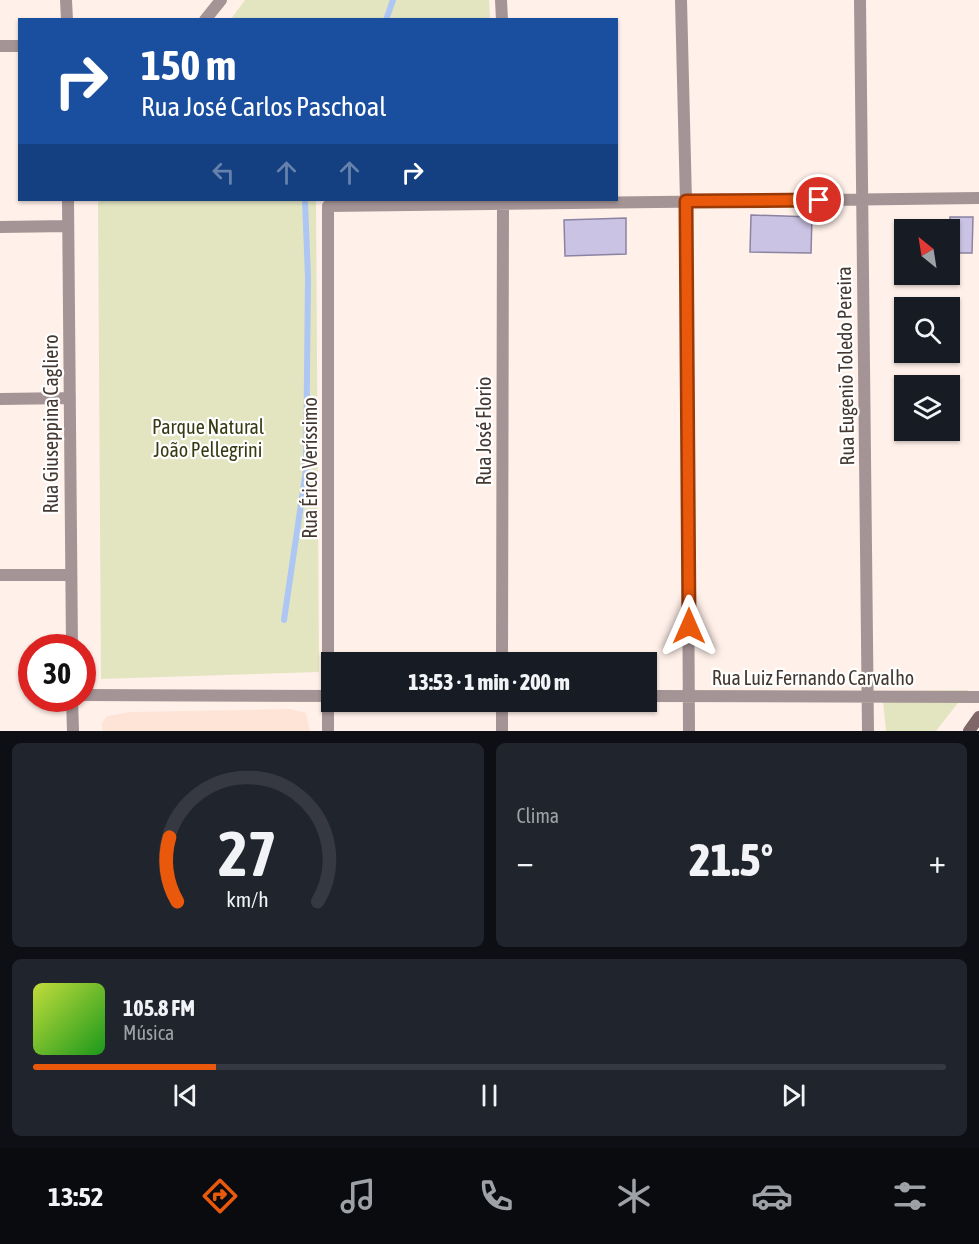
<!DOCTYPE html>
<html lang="pt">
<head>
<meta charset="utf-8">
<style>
	:root { --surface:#171b24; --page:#20242c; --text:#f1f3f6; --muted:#9ea1a6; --line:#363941; --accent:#ea580c }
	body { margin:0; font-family:"Asap Condensed",sans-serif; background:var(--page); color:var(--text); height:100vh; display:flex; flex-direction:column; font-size:22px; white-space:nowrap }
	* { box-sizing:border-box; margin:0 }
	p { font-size:20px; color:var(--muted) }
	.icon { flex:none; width:33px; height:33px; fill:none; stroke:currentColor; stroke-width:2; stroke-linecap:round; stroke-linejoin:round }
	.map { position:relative; height:731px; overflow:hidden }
	.sheet { display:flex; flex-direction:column; gap:12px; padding:12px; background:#0d0f14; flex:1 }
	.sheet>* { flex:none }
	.hud { position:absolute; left:18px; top:18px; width:600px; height:183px; border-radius:0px; box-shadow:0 2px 4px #0004; background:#1a4fa0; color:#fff; overflow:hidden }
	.needle { width:39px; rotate:330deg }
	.fabs { position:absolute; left:894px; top:219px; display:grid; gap:12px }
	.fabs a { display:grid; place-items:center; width:66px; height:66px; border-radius:0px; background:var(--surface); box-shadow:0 2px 4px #0004; font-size:30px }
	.speed { position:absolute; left:18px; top:634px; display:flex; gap:12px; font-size:30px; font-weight:700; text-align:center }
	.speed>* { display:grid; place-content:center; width:78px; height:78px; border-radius:50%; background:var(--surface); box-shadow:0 2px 4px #0004; line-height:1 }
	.speed .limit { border:9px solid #d22; background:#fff; color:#111 }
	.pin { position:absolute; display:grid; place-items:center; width:51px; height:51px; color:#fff; margin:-26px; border:3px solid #fff; border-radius:50%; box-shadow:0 2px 6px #0007 }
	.me { position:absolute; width:66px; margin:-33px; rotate:0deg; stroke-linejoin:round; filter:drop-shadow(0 0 4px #0008) }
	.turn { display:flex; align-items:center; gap:21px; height:126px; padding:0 24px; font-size:27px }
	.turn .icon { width:78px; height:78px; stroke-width:2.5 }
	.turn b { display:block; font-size:42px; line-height:51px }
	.lanes { display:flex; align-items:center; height:57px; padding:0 24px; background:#0003; justify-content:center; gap:30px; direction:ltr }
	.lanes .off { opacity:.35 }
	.big { font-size:45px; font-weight:800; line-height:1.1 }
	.sheet .widget { flex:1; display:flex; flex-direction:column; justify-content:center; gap:9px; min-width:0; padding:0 21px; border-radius:9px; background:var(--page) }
	.sheet .dial { align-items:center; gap:0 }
	.dial svg { height:156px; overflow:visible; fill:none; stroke:var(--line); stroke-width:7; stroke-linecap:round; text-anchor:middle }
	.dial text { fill:var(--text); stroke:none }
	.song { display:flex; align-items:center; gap:18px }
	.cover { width:72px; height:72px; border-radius:9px; background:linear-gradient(135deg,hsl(70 70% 55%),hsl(120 70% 35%)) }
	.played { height:6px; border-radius:3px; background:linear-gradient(90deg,var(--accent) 20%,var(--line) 20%) }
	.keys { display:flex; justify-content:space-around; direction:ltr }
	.heat { display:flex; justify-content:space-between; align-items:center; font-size:33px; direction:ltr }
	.sheet .tiles { flex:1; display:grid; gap:12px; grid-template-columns:1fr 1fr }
	.widget:last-child { grid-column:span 2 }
	.trip { position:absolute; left:321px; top:652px; width:336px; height:60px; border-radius:0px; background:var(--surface); box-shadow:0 2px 4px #0004; font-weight:800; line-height:60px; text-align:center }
	.menu { display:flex; height:96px; justify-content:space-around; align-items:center; background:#090b0e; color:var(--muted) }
	.menu .icon { width:42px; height:42px }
	.menu .active { color:var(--accent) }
	.menu b { font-size:27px; color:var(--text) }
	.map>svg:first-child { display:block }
</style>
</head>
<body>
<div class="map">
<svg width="979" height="731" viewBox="0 0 979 731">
	<rect width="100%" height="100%" fill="#fff0e9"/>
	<path fill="#fee4d7" d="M290,709L306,713L310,731H102V723L107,716L130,712Z"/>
	<path fill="#e2e5c0" d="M245,0H489L490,19H231Z
		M100,200H316L319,672L101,679L98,202Z
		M968,690L936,731H886L882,691Z"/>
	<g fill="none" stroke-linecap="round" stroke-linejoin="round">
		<path stroke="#aec6f3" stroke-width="6" d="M386,20L393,0
			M284,620L306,470L308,278L305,200"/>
	</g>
	<path fill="#cbc3e3" stroke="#8a83a1" stroke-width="1.5" d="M751,215L812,217L811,253L750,252Z
		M950,217H973L972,253H950Z
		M626,218V254L565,256L564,220Z"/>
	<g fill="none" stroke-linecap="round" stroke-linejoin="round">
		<path stroke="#a59495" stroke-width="12" d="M66,0L67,20
			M501,0L502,20
			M681,0L686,201L689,731
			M860,0L868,731
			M205,20L221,0
			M0,46H20
			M68,200L72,648
			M0,227L68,226
			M0,399L70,398
			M0,575H71
			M502,663L503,200
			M82,695L332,696
			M646,696L979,697
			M72,699L73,731
			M502,702V731
			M328,731V206L979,198"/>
		<path stroke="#7e6669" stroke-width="12" d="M969,731L979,717"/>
	</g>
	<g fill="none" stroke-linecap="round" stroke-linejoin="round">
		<g stroke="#983908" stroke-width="15">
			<path id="route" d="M689,626L686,201L819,200"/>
		</g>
		<use href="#route" stroke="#ea580c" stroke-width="10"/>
	</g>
	<g text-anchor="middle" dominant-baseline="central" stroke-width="4.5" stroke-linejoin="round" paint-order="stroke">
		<g font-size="20" fill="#443730" stroke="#fff">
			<text transform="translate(845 366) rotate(-91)">Rua Eugenio Toledo Pereira</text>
			<text transform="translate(50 424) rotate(-90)">Rua Giuseppina Cagliero</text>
			<text transform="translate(483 431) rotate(-90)">Rua José Florio</text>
			<text transform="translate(309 468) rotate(-90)">Rua Érico Veríssimo</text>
			<text x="813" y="677">Rua Luiz Fernando Carvalho</text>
		</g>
		<g font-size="20" fill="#383a12" stroke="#fff">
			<text x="208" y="426">Parque Natural<tspan x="208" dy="23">João Pellegrini</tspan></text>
		</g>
	</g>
</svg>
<div class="fabs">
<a><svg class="needle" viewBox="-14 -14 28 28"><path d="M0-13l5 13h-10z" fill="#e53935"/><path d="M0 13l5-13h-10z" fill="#9ea1a6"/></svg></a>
<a><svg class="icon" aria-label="search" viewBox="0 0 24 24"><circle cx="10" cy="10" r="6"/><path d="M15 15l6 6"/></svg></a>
<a><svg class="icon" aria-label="layers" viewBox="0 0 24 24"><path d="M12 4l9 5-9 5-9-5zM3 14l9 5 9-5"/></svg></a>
</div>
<div class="speed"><div class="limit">30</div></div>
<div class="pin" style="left:819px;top:200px;background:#d93025"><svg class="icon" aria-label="arrive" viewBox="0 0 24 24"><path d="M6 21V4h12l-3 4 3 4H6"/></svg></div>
<svg class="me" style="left:689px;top:626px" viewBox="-20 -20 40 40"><path d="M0-17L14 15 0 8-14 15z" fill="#ea580c" stroke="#fff" stroke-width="4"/></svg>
<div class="trip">13:53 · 1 min · 200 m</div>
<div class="hud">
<div class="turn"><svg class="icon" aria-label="right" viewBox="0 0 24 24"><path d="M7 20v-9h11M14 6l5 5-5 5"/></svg><div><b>150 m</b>Rua José Carlos Paschoal</div></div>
<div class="lanes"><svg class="icon off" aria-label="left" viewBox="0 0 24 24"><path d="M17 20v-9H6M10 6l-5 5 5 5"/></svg><svg class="icon off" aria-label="ahead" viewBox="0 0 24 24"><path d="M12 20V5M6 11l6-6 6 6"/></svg><svg class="icon off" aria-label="ahead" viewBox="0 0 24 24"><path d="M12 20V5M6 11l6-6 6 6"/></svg><svg class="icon" aria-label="right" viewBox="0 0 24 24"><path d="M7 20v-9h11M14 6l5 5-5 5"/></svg></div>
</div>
</div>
<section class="sheet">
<div class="tiles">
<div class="widget dial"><svg viewBox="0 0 100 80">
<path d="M14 69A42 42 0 1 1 86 69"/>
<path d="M14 69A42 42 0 0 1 10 36" stroke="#ea580c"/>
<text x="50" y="56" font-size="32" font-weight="700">27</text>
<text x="50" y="72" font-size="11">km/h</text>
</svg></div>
<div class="widget"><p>Clima</p>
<div class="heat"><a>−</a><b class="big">21.5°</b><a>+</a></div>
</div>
<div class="widget">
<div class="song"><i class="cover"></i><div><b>105.8 FM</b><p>Música</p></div></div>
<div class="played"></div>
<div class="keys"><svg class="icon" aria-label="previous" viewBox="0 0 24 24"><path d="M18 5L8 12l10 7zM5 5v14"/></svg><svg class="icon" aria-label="pause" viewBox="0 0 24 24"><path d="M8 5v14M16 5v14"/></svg><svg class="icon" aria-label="next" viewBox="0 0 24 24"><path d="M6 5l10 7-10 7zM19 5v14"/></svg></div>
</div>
</div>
</section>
<nav class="menu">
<b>13:52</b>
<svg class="icon active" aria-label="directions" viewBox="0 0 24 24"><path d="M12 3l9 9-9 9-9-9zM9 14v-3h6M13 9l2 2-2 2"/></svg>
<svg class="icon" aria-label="music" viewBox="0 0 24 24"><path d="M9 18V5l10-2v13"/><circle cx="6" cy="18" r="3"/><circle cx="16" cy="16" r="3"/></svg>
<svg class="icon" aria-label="phone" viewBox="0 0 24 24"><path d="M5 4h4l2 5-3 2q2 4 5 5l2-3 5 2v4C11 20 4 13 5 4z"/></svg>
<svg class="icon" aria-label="climate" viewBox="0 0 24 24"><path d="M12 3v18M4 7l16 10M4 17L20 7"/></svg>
<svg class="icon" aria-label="car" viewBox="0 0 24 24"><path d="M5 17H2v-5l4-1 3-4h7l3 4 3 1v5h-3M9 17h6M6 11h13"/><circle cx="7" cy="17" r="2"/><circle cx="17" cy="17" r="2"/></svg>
<svg class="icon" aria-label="filters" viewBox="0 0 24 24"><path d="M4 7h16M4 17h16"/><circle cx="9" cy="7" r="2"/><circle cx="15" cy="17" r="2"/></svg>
</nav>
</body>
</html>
